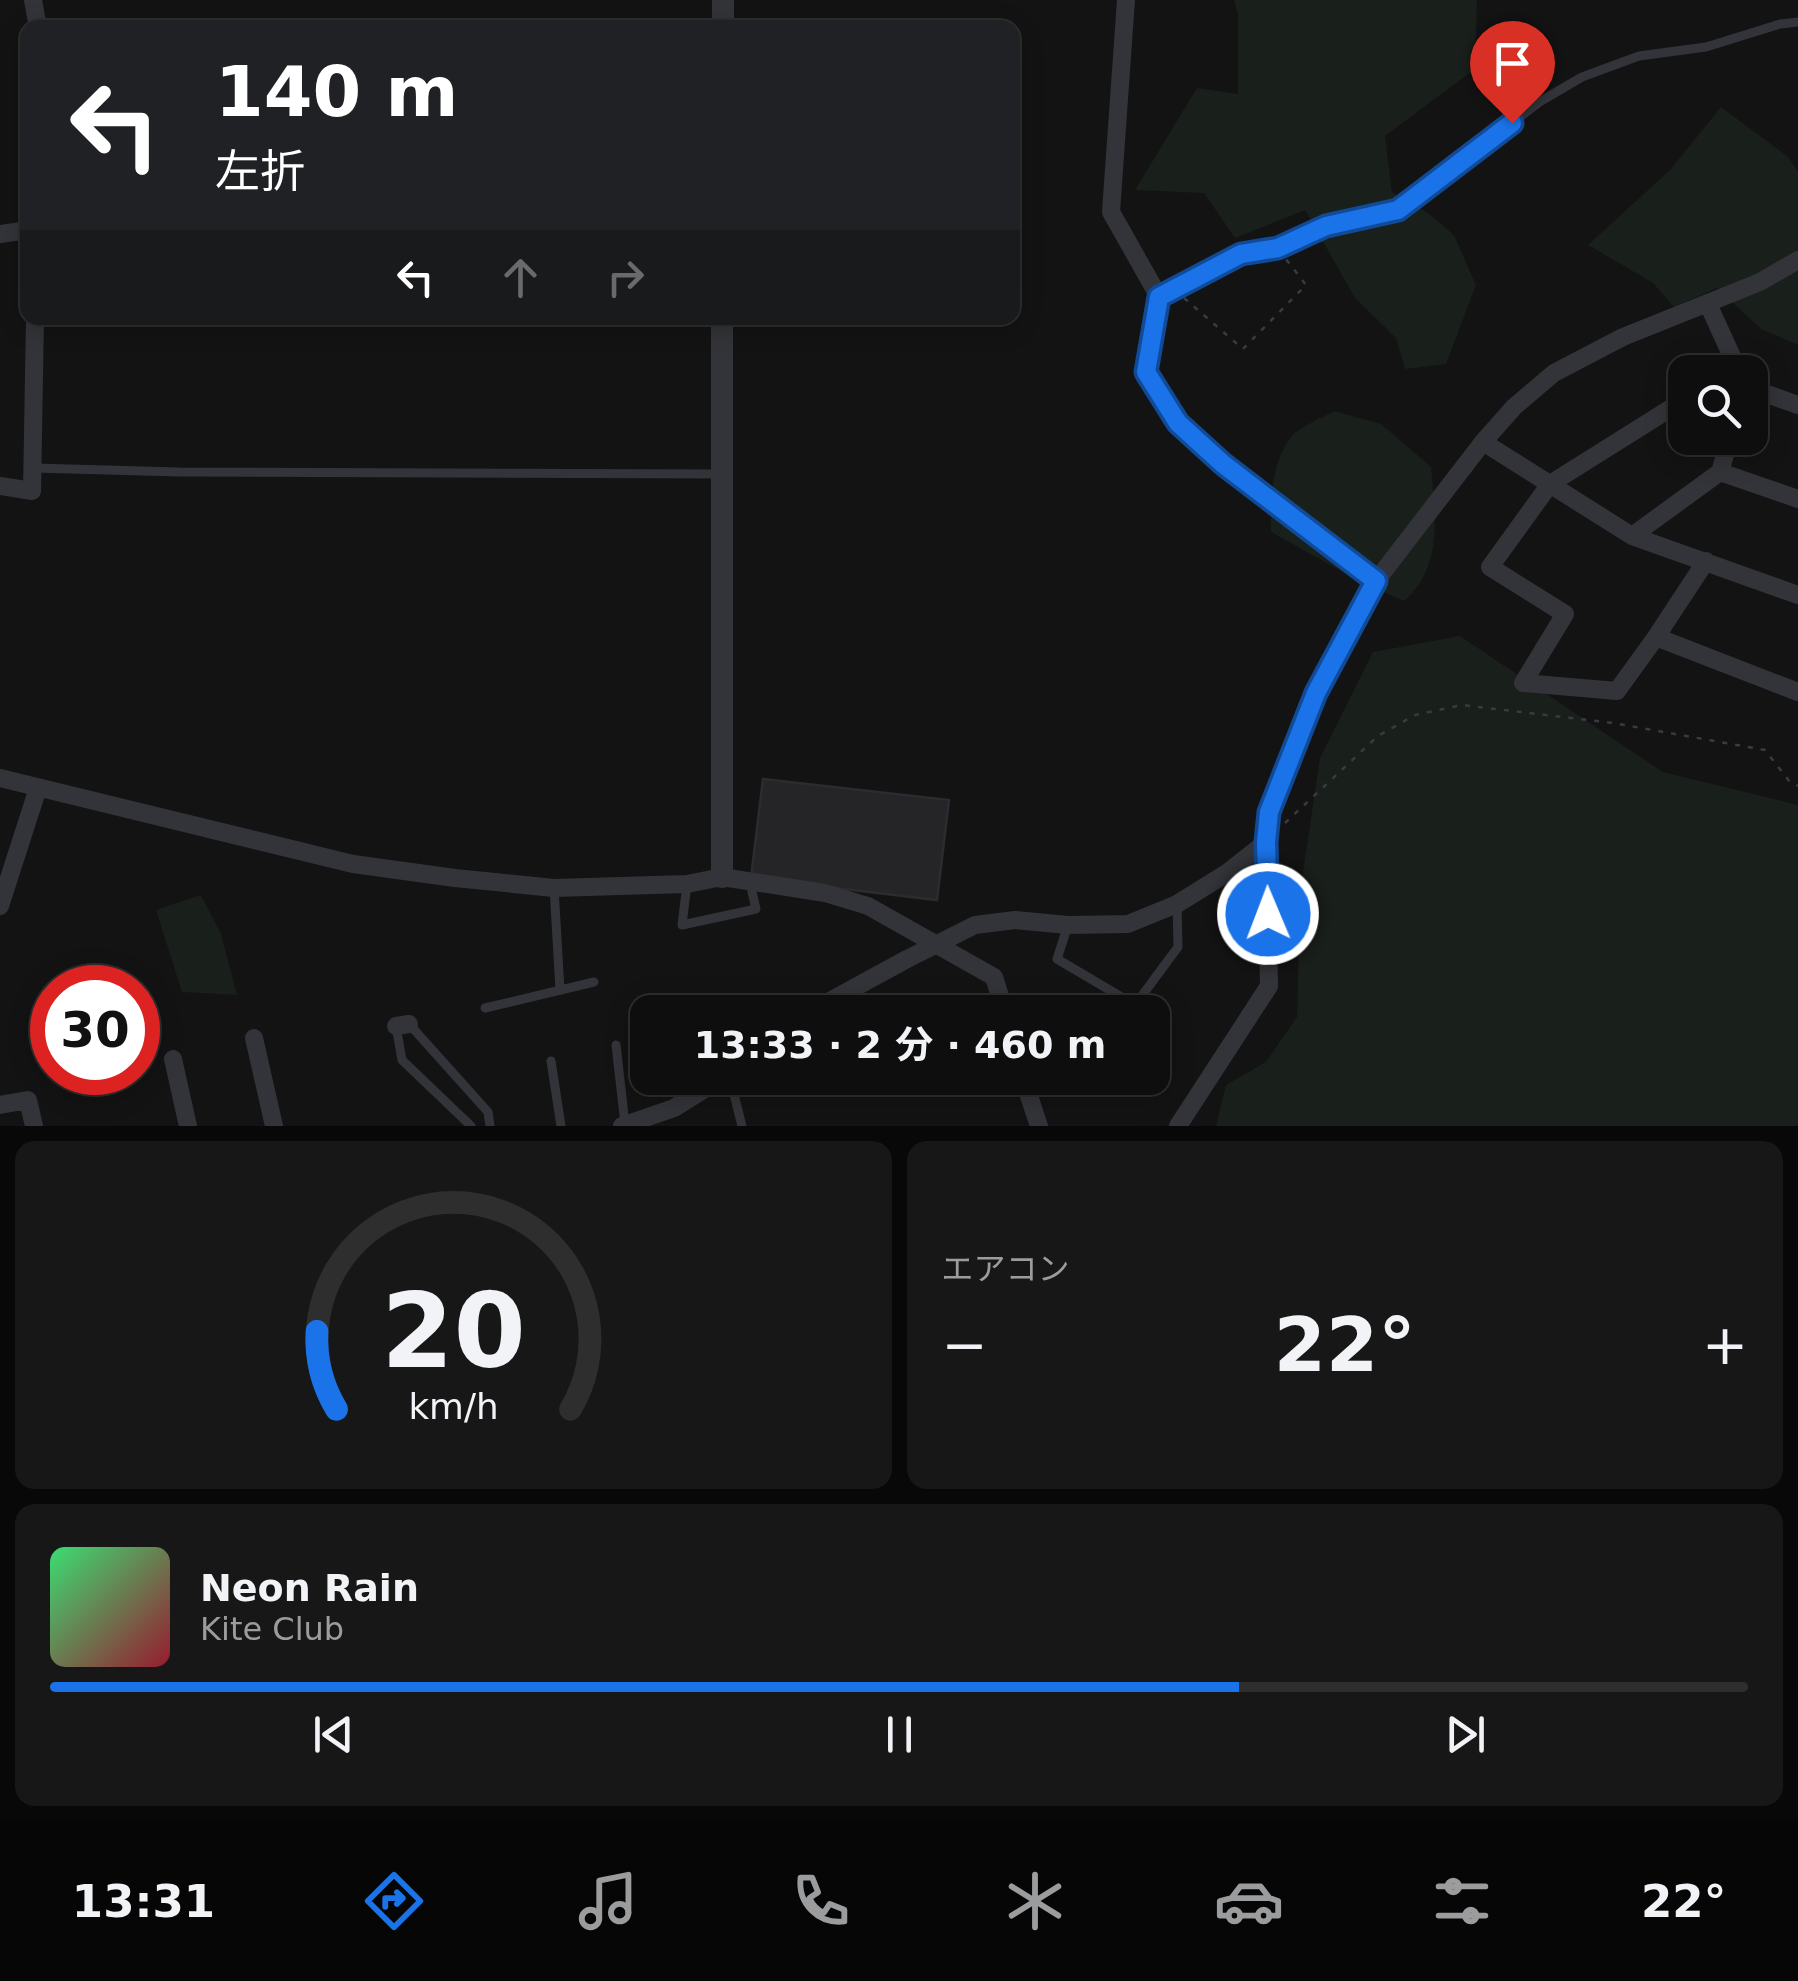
<!DOCTYPE html>
<html lang="ja">
<head>
<meta charset="utf-8">
<style>
	:root { --surface:#0e0e0f; --page:#171718; --text:#f1f3f6; --muted:#9b9c9e; --line:#2e2e2f; --accent:#1a73e8 }
	body { margin:0; font-family:"DejaVu Sans","Noto Sans JP",sans-serif; background:var(--page); color:var(--text); height:100vh; display:flex; flex-direction:column; font-size:38px; white-space:nowrap }
	* { box-sizing:border-box; margin:0 }
	p { font-size:32px; color:var(--muted) }
	.icon { flex:none; width:55px; height:55px; fill:none; stroke:currentColor; stroke-width:2; stroke-linecap:round; stroke-linejoin:round }
	.map { position:relative; height:1126px; overflow:hidden }
	.sheet { display:flex; flex-direction:column; gap:15px; padding:15px; background:#080808; flex:1 }
	.sheet>* { flex:none }
	.hud { position:absolute; left:20px; top:20px; width:1000px; height:305px; border-radius:20px; box-shadow:0 5px 25px #0003,0 0 0 2px var(--line); background:#202124; color:#fff; overflow:hidden }
	.tools { position:absolute; left:1668px; top:355px; display:grid; gap:20px }
	.tools a { display:grid; place-items:center; width:100px; height:100px; border-radius:20px; background:var(--surface); box-shadow:0 5px 25px #0003,0 0 0 2px var(--line); font-size:50px }
	.speed { position:absolute; left:30px; top:965px; display:flex; gap:20px; font-size:50px; font-weight:700; text-align:center }
	.speed>* { display:grid; place-content:center; width:130px; height:130px; border-radius:50%; background:var(--surface); box-shadow:0 5px 25px #0003,0 0 0 2px var(--line); line-height:1 }
	.speed .limit { border:15px solid #d22; background:#fff; color:#111 }
	.pin { position:absolute; display:grid; place-items:center; width:85px; height:85px; color:#fff; margin:-102px -42px; border-radius:50% 50% 50% 0; rotate:-45deg; box-shadow:0 0 10px #0007 }
	.pin .icon { rotate:45deg }
	.me { position:absolute; width:110px; margin:-55px; rotate:359deg; stroke-linejoin:round; filter:drop-shadow(0 0 8px #0008) }
	.turn { display:flex; align-items:center; gap:35px; height:210px; padding:0 30px; font-size:45px }
	.turn .icon { width:130px; height:130px; stroke-width:2.5 }
	.turn b { display:block; font-size:70px; line-height:85px }
	.lanes { display:flex; align-items:center; height:95px; padding:0 30px; background:#0003; justify-content:center; gap:50px; direction:ltr }
	.lanes .off { opacity:.35 }
	.big { font-size:75px; font-weight:700; line-height:1.1 }
	.sheet .widget { flex:1; display:flex; flex-direction:column; justify-content:center; gap:15px; min-width:0; padding:0 35px; border-radius:20px; background:var(--page) }
	.sheet .dial { align-items:center; gap:0 }
	.dial svg { height:260px; overflow:visible; fill:none; stroke:var(--line); stroke-width:7; stroke-linecap:round; text-anchor:middle }
	.dial text { fill:var(--text); stroke:none }
	.song { display:flex; align-items:center; gap:30px }
	.cover { width:120px; height:120px; border-radius:15px; background:linear-gradient(135deg,hsl(140 70% 55%),hsl(350 70% 35%)) }
	.played { height:10px; border-radius:5px; background:linear-gradient(90deg,var(--accent) 70%,var(--line) 70%) }
	.keys { display:flex; justify-content:space-around; direction:ltr }
	.heat { display:flex; justify-content:space-between; align-items:center; font-size:55px; direction:ltr }
	.sheet .tiles { flex:1; display:grid; gap:15px; grid-template-columns:1fr 1fr }
	.widget:last-child { grid-column:span 2 }
	.trip { position:absolute; left:630px; top:995px; width:540px; height:100px; border-radius:20px; background:var(--surface); box-shadow:0 5px 25px #0003,0 0 0 2px var(--line); font-weight:700; line-height:100px; text-align:center }
	.tabs { display:flex; height:160px; justify-content:space-around; align-items:center; background:#060606; color:var(--muted) }
	.tabs .icon { width:70px; height:70px }
	.tabs .active { color:var(--accent) }
	.tabs b { font-size:45px; color:var(--text) }
	.map>svg:first-child { display:block }
</style>
</head>
<body>
<div class="map">
<svg width="1798" height="1126" viewBox="0 0 1798 1126">
	<rect width="100%" height="100%" fill="#131314"/>
	<path fill="#191f1a" d="M1234,0H1477L1475,69L1385,136L1392,192L1428,213L1454,235L1476,285L1446,364L1405,369L1396,338L1355,298L1305,210L1235,238L1204,193L1135,190L1197,88L1238,94V14Z
		M1721,107L1787,156L1798,171V345L1761,329L1717,288L1674,307L1653,283L1588,245L1670,170Z
		M1334,411L1381,424L1431,467C1435,514 1444,567 1404,601L1359,581L1271,532C1270,502 1271,461 1292,436C1301,426 1322,418 1334,411Z
		M1460,636L1663,772L1798,805V1126H1216L1226,1085L1266,1062L1297,1017L1300,893L1320,758L1373,652Z
		M201,895L221,934L237,995L182,992L156,910Z"/>
	<path fill="#252528" stroke="#2c2c30" stroke-width="2.5" d="M763,779L949,800L937,900L751,878Z"/>
	<g fill="none" stroke-linecap="round" stroke-linejoin="round">
		<path stroke="#393b40" stroke-width="2.5" stroke-dasharray="5 8" stroke-linecap="butt" d="M1184,298L1243,349L1306,285L1285,258
			M1285,823L1378,736L1415,715L1462,705L1613,723L1765,750L1790,782L1798,786"/>
		<path stroke="#333439" stroke-width="9" d="M1160,297L1241,255L1278,248L1326,226L1398,210L1541,101L1582,77L1639,56L1706,47L1780,24L1798,22
			M34,468L179,472L718,474
			M687,884L682,925L756,909L750,883
			M554,888L560,990
			M1068,925L1057,959L1135,1005L1178,947L1177,904
			M838,997L841,1012
			M741,999L745,1012
			M485,1008L594,982
			M409,1024L488,1112L490,1126
			M396,1026L402,1060L471,1126
			M616,1045L625,1124
			M551,1061L561,1126
			M684,1078L686,1100
			M730,1078L742,1126
			M854,1078V1079"/>
		<path stroke="#333439" stroke-width="18" d="M33,0L38,28
			M1126,0L1111,212L1159,297L1145,372L1178,423L1223,464L1376,581
			M0,234L28,230
			M1708,304L1739,372
			M1750,388L1798,405
			M1685,403L1671,408L1550,484L1490,567L1565,614L1523,683L1617,691L1656,637L1706,561
			M1483,442L1632,536L1798,595
			M1720,472L1798,499
			M0,486L32,491L35,318
			M1632,536L1720,472L1730,438
			M1656,637L1798,692
			M0,778L353,864L455,878L554,888L687,884L722,877L825,893L868,906L994,977L1005,1012
			M0,906L38,788
			M810,1012L907,959L975,925L1015,920L1068,925L1128,924L1177,904L1227,873L1266,842
			M396,1026L409,1024
			M254,1038L274,1126
			M173,1059L188,1126
			M1023,1078L1039,1126
			M0,1105L28,1100L34,1126
			M622,1126L674,1108L722,1078
			M1178,1126L1269,986L1266,842L1269,812L1316,693L1376,581L1483,442L1514,407L1554,373L1623,337L1760,282L1798,260"/>
		<path stroke="#333439" stroke-width="22" d="M723,28V0
			M722,877V318"/>
	</g>
	<g fill="none" stroke-linecap="round" stroke-linejoin="round">
		<g stroke="#114b97" stroke-width="25">
			<path id="route" d="M1268,914L1266,842L1269,812L1316,693L1376,581L1223,464L1178,423L1146,372L1159,297L1241,254L1278,248L1326,226L1398,210L1512,123"/>
		</g>
		<use href="#route" stroke="#1a73e8" stroke-width="18"/>
	</g>
</svg>
<div class="tools">
<a><svg class="icon" aria-label="search" viewBox="0 0 24 24"><circle cx="10" cy="10" r="6"/><path d="M15 15l6 6"/></svg></a>
</div>
<div class="speed"><div class="limit">30</div></div>
<div class="pin" style="left:1512px;top:123px;background:#d93025"><svg class="icon" aria-label="arrive" viewBox="0 0 24 24"><path d="M6 21V4h12l-3 4 3 4H6"/></svg></div>
<svg class="me" style="left:1268px;top:914px" viewBox="-20 -20 40 40"><circle r="17" fill="#1a73e8" stroke="#fff" stroke-width="3"/><path d="M0-11L8 9 0 5-8 9z" fill="#fff"/></svg>
<div class="trip">13:33 · 2 分 · 460 m</div>
<div class="hud">
<div class="turn"><svg class="icon" aria-label="left" viewBox="0 0 24 24"><path d="M17 20v-9H6M10 6l-5 5 5 5"/></svg><div><b>140 m</b>左折</div></div>
<div class="lanes"><svg class="icon" aria-label="left" viewBox="0 0 24 24"><path d="M17 20v-9H6M10 6l-5 5 5 5"/></svg><svg class="icon off" aria-label="ahead" viewBox="0 0 24 24"><path d="M12 20V5M6 11l6-6 6 6"/></svg><svg class="icon off" aria-label="right" viewBox="0 0 24 24"><path d="M7 20v-9h11M14 6l5 5-5 5"/></svg></div>
</div>
</div>
<section class="sheet">
<div class="tiles">
<div class="widget dial"><svg viewBox="0 0 100 80">
<path d="M14 69A42 42 0 1 1 86 69"/>
<path d="M14 69A42 42 0 0 1 8 45" stroke="#1a73e8"/>
<text x="50" y="56" font-size="32" font-weight="700">20</text>
<text x="50" y="72" font-size="11">km/h</text>
</svg></div>
<div class="widget"><p>エアコン</p>
<div class="heat"><a>−</a><b class="big">22°</b><a>+</a></div>
</div>
<div class="widget">
<div class="song"><i class="cover"></i><div><b>Neon Rain</b><p>Kite Club</p></div></div>
<div class="played"></div>
<div class="keys"><svg class="icon" aria-label="previous" viewBox="0 0 24 24"><path d="M18 5L8 12l10 7zM5 5v14"/></svg><svg class="icon" aria-label="pause" viewBox="0 0 24 24"><path d="M8 5v14M16 5v14"/></svg><svg class="icon" aria-label="next" viewBox="0 0 24 24"><path d="M6 5l10 7-10 7zM19 5v14"/></svg></div>
</div>
</div>
</section>
<nav class="tabs">
<b>13:31</b>
<svg class="icon active" aria-label="directions" viewBox="0 0 24 24"><path d="M12 3l9 9-9 9-9-9zM9 14v-3h6M13 9l2 2-2 2"/></svg>
<svg class="icon" aria-label="music" viewBox="0 0 24 24"><path d="M9 18V5l10-2v13"/><circle cx="6" cy="18" r="3"/><circle cx="16" cy="16" r="3"/></svg>
<svg class="icon" aria-label="phone" viewBox="0 0 24 24"><path d="M5 4h4l2 5-3 2q2 4 5 5l2-3 5 2v4C11 20 4 13 5 4z"/></svg>
<svg class="icon" aria-label="climate" viewBox="0 0 24 24"><path d="M12 3v18M4 7l16 10M4 17L20 7"/></svg>
<svg class="icon" aria-label="car" viewBox="0 0 24 24"><path d="M5 17H2v-5l4-1 3-4h7l3 4 3 1v5h-3M9 17h6M6 11h13"/><circle cx="7" cy="17" r="2"/><circle cx="17" cy="17" r="2"/></svg>
<svg class="icon" aria-label="filters" viewBox="0 0 24 24"><path d="M4 7h16M4 17h16"/><circle cx="9" cy="7" r="2"/><circle cx="15" cy="17" r="2"/></svg>
<b>22°</b>
</nav>
</body>
</html>
